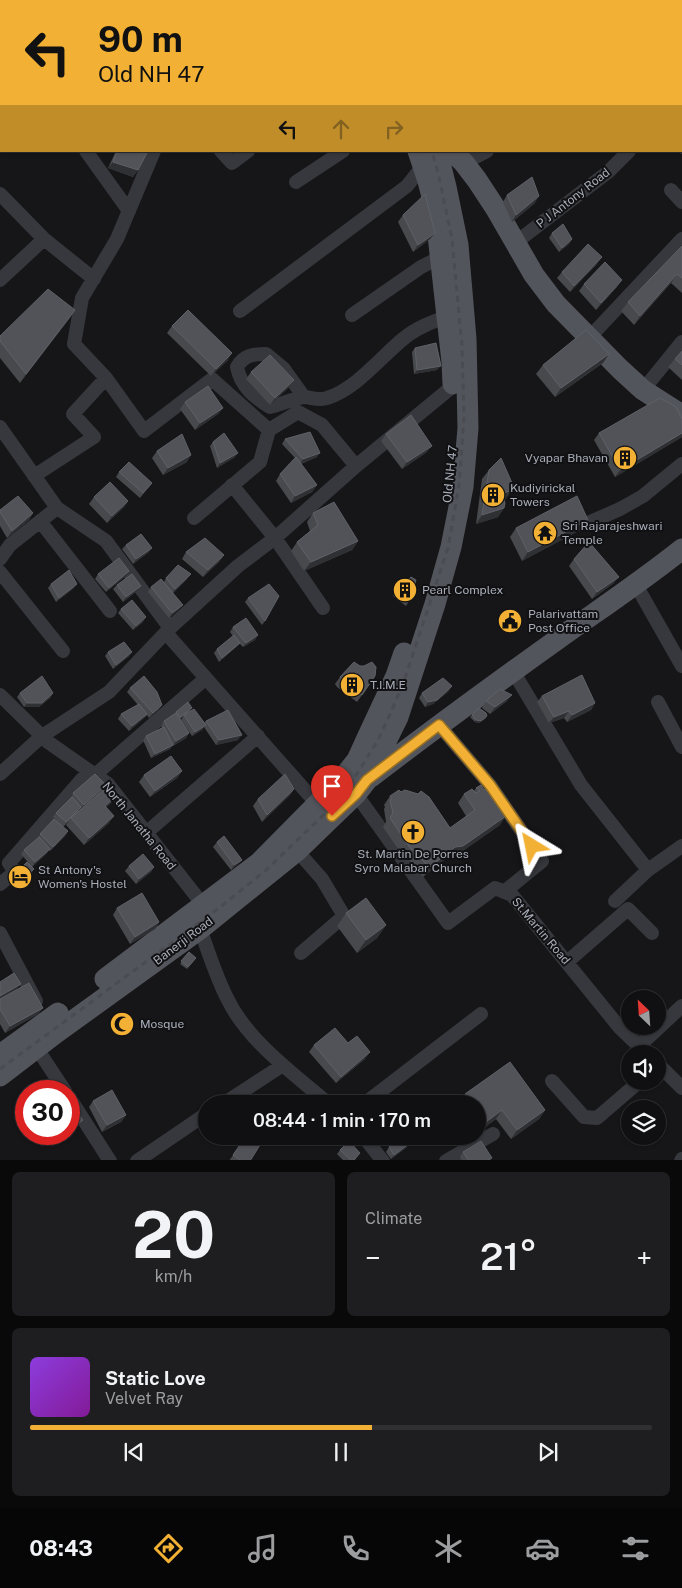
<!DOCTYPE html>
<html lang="en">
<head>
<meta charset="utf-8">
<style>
	:root { --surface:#101012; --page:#1e1e20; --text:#f1f3f6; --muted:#9c9d9f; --line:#303032; --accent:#f2b134 }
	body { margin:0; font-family:"Public Sans",sans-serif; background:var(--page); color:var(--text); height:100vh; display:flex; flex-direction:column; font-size:19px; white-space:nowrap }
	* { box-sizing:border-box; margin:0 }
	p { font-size:16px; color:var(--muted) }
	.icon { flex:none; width:28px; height:28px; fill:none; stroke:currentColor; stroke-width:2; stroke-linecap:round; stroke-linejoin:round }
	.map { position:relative; height:1160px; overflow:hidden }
	.panel { display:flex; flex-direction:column; gap:12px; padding:12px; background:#09090a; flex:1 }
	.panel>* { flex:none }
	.banner { position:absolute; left:0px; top:0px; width:682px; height:152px; box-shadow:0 1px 4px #0004,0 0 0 1px var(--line); background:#f2b134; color:#111; overflow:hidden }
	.needle { width:32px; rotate:335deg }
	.tools { position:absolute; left:621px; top:990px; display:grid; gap:10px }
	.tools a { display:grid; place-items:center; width:45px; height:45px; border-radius:50%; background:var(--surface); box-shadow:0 1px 4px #0004,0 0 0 1px var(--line); font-size:25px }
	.speed { position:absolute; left:15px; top:1080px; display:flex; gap:10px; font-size:25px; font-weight:700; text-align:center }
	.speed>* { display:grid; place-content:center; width:65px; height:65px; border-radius:50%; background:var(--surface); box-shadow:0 1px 4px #0004,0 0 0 1px var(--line); line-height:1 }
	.speed .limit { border:8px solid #d22; background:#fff; color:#111 }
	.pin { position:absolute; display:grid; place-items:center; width:42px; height:42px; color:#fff; margin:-51px -21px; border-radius:50% 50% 50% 0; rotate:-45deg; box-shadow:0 0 5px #0007 }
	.pin .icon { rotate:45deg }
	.me { position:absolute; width:55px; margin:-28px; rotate:325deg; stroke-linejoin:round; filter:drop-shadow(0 0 4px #0008) }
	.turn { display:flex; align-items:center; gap:18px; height:105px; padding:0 15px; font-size:22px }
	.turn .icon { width:65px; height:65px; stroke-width:2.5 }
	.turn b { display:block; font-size:35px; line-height:42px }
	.lanes { display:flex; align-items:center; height:48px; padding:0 15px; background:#0003; justify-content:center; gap:25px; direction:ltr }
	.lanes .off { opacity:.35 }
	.big { font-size:38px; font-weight:600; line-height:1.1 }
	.panel .card { flex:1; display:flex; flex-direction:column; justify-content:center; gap:8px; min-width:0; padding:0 18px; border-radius:8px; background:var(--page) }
	.panel .dial { align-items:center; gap:0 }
	.dial b { font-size:65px; line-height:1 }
	.song { display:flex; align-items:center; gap:15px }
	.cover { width:60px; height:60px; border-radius:8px; background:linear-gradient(135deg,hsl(270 70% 55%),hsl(290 70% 35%)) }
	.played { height:5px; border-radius:2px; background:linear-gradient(90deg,var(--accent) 55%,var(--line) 55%) }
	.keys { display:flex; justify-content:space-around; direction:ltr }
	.heat { display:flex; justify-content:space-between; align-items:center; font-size:28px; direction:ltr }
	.panel .tiles { flex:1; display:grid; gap:12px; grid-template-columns:1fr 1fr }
	.card:last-child { grid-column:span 2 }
	.trip { position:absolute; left:198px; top:1095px; width:288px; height:50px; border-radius:25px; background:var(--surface); box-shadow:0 1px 4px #0004,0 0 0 1px var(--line); font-weight:600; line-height:50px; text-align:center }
	.tab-bar { display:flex; height:80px; justify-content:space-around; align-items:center; background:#060607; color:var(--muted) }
	.tab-bar .icon { width:35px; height:35px }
	.tab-bar .selected { color:var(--accent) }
	.tab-bar b { font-size:22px; color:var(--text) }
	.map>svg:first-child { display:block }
</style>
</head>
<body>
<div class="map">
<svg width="682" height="1161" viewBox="0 0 682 1161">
	<rect width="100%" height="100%" fill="#161618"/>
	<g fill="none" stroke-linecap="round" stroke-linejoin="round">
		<path stroke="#37383d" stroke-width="14" d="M25,0V1
			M238,1L240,0
			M0,43L1,42
			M86,151L129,211
			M221,151L232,163L248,151
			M464,163L487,151
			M296,182L343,151
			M671,190L682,202
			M0,194L44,239L94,279
			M515,243L608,172L629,151
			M0,280L44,239
			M240,311L407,186L422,167
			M352,315L421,267L441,257
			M589,338L682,239
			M106,378L144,431L212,379L269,430L298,412L322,425L356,466
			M643,390L682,342
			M304,397L284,369L266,354C253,354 244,355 237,367C241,387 254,397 270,407C280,405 295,398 304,397C311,397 319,401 327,398C356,389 380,358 403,339C416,328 432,322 448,316
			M0,427L57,508L106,541L170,628
			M34,476L94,437L73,414L106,378L74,344L82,298L117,239L154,151
			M232,485L275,538L323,608
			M194,518L260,462L269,430
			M40,521L110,611
			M588,523L620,509L643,496L682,464
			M0,559L10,545L57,508
			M0,572L63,651
			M636,585L682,666
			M166,633L311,797L325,786
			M513,671L581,785L648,870L682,846
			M0,695L48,742L108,784L204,906
			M658,702L682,747
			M439,725L490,785L542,861L504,892
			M0,774L42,736L109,692L170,628L238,566L275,538L356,466L453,386
			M95,775L206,678
			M356,794L448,923L495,888L512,895L620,1028L647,1054
			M146,833L258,736
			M293,846L322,879L344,916L301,953
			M0,884L15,872L9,863L89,771
			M615,901L648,870
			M200,929C209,953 216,977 228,1000C248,1041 295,1075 329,1104
			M0,933L36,1001
			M567,962L628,909L652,933
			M639,1046L682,1006
			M36,1047L65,1091
			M658,1064L682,1088
			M552,1081L584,1117L597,1118L640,1081
			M69,1097L110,1161
			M223,1104L283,1065
			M364,1104L481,1014
			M363,1136L383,1161
			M137,1161L206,1114
			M446,1161L493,1134
			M681,1161L682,1159"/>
		<path stroke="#53555c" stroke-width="21" d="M326,0L327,1
			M351,0L352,1
			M418,151L428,181L435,208L452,362L453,384
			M452,151L464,163L477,180L496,209L534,275L556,304L620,369L643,390L682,415
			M371,777C432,730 495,684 558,639C600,609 642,581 682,549
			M105,979L259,863L342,779L357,760L367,738L396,676L404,653
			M0,1055L58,1013
			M0,1076L56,1033L200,929L298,850L356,794L367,780L398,717L435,604L451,547L463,487L468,428L466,339L458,245L446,187L437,151"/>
		<path stroke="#4a4c52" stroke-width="3" stroke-dasharray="6 5" stroke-linecap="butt" d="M337,0L338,1
			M0,1069L219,908L265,871L338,801L355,777L378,740L391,712L403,684L448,548L459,485L464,417L462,346L452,239L439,177L432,151"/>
	</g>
	<path fill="#47494d" d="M682,129V153L681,154L679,151H681V130Z
		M116,151H148L138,170L133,177L108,168Z
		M507,195L535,203L512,222L503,202Z
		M403,215L430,239L413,252L398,222Z
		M552,233L572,239L569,244L559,252L549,238Z
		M682,246V293L671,283L634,325L621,311L628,302Z
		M597,264L570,292L557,278L562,272Z
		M584,284L617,287L596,310L579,291Z
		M75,310L69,319L20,383L0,358V336Z
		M172,326L228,360L211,376L167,333Z
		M415,348L437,370L414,374L412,352Z
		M682,351V380L668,367Z
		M609,354L603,363L555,397L536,374L543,365Z
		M251,372L294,380L289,387L270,405L246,379Z
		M185,402L223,408L218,414L195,430L180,409Z
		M682,419V437L615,477L594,440L599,433Z
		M386,434L427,452L402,469L381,441Z
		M285,439L317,457L301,464L317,485L312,492L291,503L276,481L280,474L295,458L282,444Z
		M213,442L235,457L217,468L210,446Z
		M157,451L187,462L163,475L152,458Z
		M489,470L512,490L506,498L504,500V508L498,517L476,524L482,479Z
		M119,472L152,483L140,498L116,477Z
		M94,497L128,501L124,507L107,523L89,504Z
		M0,510L33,513L29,520L7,538L0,526Z
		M313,513L358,541L352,550L304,571L291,551L297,542L310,531L307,522Z
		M588,520L582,529L522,561L510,537L516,528Z
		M126,545L149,552L133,564L122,549Z
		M186,552L224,555L219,562L203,577L182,559Z
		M574,559L614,583L592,599L569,566Z
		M129,571L126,576L106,592L95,579L98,574Z
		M166,578L187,579L173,593L179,609L169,618L148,592L151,587L164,582Z
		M51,584L74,588L56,602L48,588Z
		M117,585L138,590L123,602L113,589Z
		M396,591L409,601L406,606L393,596Z
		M248,598L265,621L262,625L245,602Z
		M121,609L143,622L133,630L118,613Z
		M233,627L255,640L243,647L239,643L236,647L219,662L214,653L217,649L233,636L230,632Z
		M108,652L129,656L113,669L105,656Z
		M340,677L362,695L357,702L337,687L335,684Z
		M130,688L159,709L149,718L147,715L144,718L129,731L118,719L121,714L138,705L127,692Z
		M449,691L433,704L425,707L419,698L422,693Z
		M20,693H53L50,698L39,707H24L17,697Z
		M542,696L595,703L591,710L567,722L564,718L549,723L537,702Z
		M486,701H507L490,714L482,708Z
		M191,710L180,719L189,733L186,738L173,746V745L170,749L151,758L143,740L146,736L162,728L161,726L164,721L174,714L176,712Z
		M184,715L204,723L206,721L238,740L216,745L204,727L202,730L192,736L181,720Z
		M472,715L486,718L479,723L475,722L470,717Z
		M182,771L177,778L150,797L139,782L144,775Z
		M106,785L102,790L80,809L78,811L115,797L110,804L106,807L109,823L84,845L66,825L70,820L63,827L68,831L65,836L50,851L49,850L46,854L32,867L21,854L24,850L37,839L40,834L56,820L53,817L56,813L71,798L73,793Z
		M481,785L500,825L457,855L449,856L423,877L409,860L404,858L383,827L386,822L384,809L385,807L384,805L390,796L401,792L450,828L466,816L458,803L464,794L474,791L476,788Z
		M294,789L290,795L262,822L253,806L258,799Z
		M217,842L242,860L238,864L231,870L213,847Z
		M129,866L154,867L151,872L136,884L125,871Z
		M31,874L17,887L10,881L13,876Z
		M117,908L159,922L155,929L130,944L113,915Z
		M346,913L386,925L377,938L357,953L337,926Z
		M189,952L196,958L187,969L180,964Z
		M0,999L43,1008L38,1014L5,1033L0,1024Z
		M348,1043L365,1059L336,1083L309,1052L314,1045Z
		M465,1094L545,1110L539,1119L511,1139L496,1119L480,1131L476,1127V1104L459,1103Z
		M93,1101L126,1115L121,1122L102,1132L89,1107Z
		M54,1134H68L59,1141Z
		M246,1136L250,1161H229Z
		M389,1147H407L391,1159L386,1152Z
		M340,1150L360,1153L354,1161H344L337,1154Z
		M463,1152L490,1161H462L460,1157Z"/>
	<path fill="#2f3033" d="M113,162L138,170L133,177L108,168Z
		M539,196L535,203L512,222L516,215Z
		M435,233L430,239L413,252L418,245Z
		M572,239L569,244L559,252L562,248Z
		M602,257L597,264L570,292L574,286Z
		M677,274L671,283L634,325L640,316Z
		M622,280L617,287L596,310L601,303Z
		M75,310L69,319L20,383L26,374Z
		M232,353L228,360L211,376L216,369Z
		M609,354L603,363L555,397L561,388Z
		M441,366L437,370L414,374L417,370Z
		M294,380L289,387L270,405L275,398Z
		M223,408L218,414L195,430L200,423Z
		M682,433V437L615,477L620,470Z
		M432,446L427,452L402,469L407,462Z
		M238,453L235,457L217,468L220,463Z
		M320,453L317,457L300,464L303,459Z
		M191,455L187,462L163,475L168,468Z
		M317,485L312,492L291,503L295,496Z
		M512,490L506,498L496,503L502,494Z
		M128,501L124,507L107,523L112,516Z
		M504,508L498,517L476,524L482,515Z
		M33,513L29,520L7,538L12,531Z
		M588,520L582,529L522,561L528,552Z
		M358,541L352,550L304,571L311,562Z
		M152,548L149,552L133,564L136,559Z
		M224,555L219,562L203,577L208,570Z
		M129,571L126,576L106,592L109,588Z
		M191,574L187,579L172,593L175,589Z
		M619,577L614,583L592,599L597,592Z
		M77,584L74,588L56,602L59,598Z
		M141,586L138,590L123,602L126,597Z
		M183,605L179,609L169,618L172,613Z
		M146,617L143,622L133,630L136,626Z
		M258,635L255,640L243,647L246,643Z
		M240,643L236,647L219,662L222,658Z
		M132,652L129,656L113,669L116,665Z
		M452,686L449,691L433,704L425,707L428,702Z
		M53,693L50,698L39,707H24L27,703Z
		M512,695L507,701L490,714L495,707Z
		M595,703L591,710L567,722L572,715Z
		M162,705L159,709L149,718L153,713Z
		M569,711L564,718L549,723L554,717Z
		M147,714L144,718L129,731L132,726Z
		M487,716L479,723L475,722L476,720Z
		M206,725L202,730L192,736L195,732Z
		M189,733L186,738L173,746L176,741Z
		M242,735L238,740L216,745L219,740Z
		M173,745L170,749L151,758L155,754Z
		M182,771L177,778L150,797L155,791Z
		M106,785L102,790L80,809L84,805Z
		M294,789L290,795L262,822L267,815Z
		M115,797L110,804L100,813L105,806Z
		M114,816L109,823L84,845L89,838Z
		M506,816L500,825L457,855L449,856L423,877L429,868L455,847Z
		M68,831L65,836L50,851L53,847Z
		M50,849L46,854L32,867L35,862Z
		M242,860L238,864L231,870L234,865Z
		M154,867L151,872L136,884L139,879Z
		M34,869L31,874L17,887L20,883Z
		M159,922L155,929L130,944L135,937Z
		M386,925L377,938L357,953L366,940Z
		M21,984L17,989L0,999V996Z
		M43,1008L38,1014L5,1033L10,1026Z
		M370,1052L365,1059L336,1083L341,1077Z
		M502,1110L496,1119L480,1131L486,1122Z
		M545,1110L539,1119L511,1139L517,1130Z
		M126,1115L121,1122L102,1132L107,1125Z
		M83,1120L79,1124L69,1133V1131Z
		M65,1134H68L59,1141L62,1136Z
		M410,1143L407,1147L391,1159L394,1155Z"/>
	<path fill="#525359" stroke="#5f6168" d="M437,0H488V1H435Z
		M505,0H521L522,1H506Z
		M682,129V147L681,146V130Z
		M117,151H148L138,170L113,162Z
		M532,177L539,196L516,215L507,195Z
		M425,194L435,233L418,245L403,215Z
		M563,224L572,239L562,248L552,233Z
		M588,244L602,257L574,286L562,272Z
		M682,246V278L677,274L640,316L628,302Z
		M605,262L622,280L601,303L584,284Z
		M48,289L75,310L26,374L0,341V336Z
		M188,310L232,353L216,369L172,326Z
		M586,330L609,354L561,388L543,365Z
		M436,343L441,366L417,370L415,348Z
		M682,351V365L675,359Z
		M270,355L294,380L275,398L251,372Z
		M208,386L223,408L200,423L185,402Z
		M660,398L676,407L682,419V433L620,470L599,433Z
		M411,415L432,446L407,462L386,434Z
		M310,432L320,453L303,459L285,439Z
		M224,433L238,453L220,463L213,442Z
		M182,434L191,455L168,468L157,451Z
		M296,457L317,485L295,496L280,474Z
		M501,458L512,483V490L502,494L505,503L504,508L482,515L489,470Z
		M129,462L152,483L143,493L119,472Z
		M110,482L128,501L112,516L94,497Z
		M18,496L33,513L12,531L0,512V510Z
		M577,496L588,520L528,552L516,528Z
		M334,502L358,541L311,562L297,542L318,525L313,513Z
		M141,534L152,548L136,559L126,545Z
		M205,538L224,555L208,570L186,552Z
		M589,542L619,577L597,592L574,559Z
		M119,558L129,571L109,588L98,574Z
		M178,565L191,574L175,589L166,578Z
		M69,570L77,584L59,598L51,584Z
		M132,574L141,586L126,597L117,585Z
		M411,577L416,580L409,601L396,591Z
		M161,579L183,605L172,613L151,587Z
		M269,584L279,596L265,621L248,598Z
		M132,600L146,617L136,626L121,609Z
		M246,618L258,635L246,643L233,627Z
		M234,635L240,643L222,658L217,649Z
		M124,642L132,652L116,665L108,652Z
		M354,662L360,666H364L372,662L376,667L375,676L362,695L342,680L340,677Z
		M582,675L595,703L572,715L569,711L554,717L542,696Z
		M42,676L53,693L42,703H27L20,693Z
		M144,676L157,692L162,705L153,713L130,688Z
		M443,678L452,686L437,700L428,702L422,693Z
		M500,689L512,695L495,707L486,701Z
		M188,702L192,708L180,717L176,712Z
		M139,704L147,714L132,726L121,714Z
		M479,708L486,713L487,716L481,721L476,720L472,715Z
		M194,709L206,725L195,732L184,715Z
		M228,710L242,735L219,740L206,721Z
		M176,713L189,733L176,741L164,721Z
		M164,727L173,745L155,754L146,736Z
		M171,756L182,771L155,791L144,775Z
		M95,774L106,785L84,805L73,793Z
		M285,774L294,789L267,815L258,799Z
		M481,785L484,790L487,788L506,816L463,846L455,847L429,868L415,851L411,849L390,818L393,813L390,800L392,799L390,796L399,790L401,792L405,790L418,794L421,791L429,797L450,828L475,810L464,794L472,789L476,793L480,791L476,788Z
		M106,787L115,797L105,806L114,816L89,838L71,818Z
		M72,797L81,807L66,822L56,813Z
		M54,819L68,831L53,847L40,834Z
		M224,836L242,860L234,865L217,842Z
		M39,837L50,849L35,862L24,850Z
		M143,854L154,867L139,879L129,866Z
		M27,862L34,869L20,883L13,876Z
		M142,893L159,922L135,937L117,908Z
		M366,898L386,925L366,940L346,913Z
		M189,952L196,958L188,967L181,961Z
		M14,973L21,984L0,996V982Z
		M29,983L43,1008L10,1026L0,1009V999Z
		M335,1028L348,1043L357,1036L370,1052L341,1077L314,1045Z
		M510,1062L545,1110L517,1130L502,1110L486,1122L476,1109V1104H472L465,1094Z
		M112,1090L126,1115L107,1125L93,1101Z
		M71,1105L83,1120L69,1131V1107Z
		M246,1136L260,1145L250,1161H241L233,1155Z
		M404,1136H406L410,1143L394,1155L389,1147Z
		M349,1141L360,1153L353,1161H352L340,1150Z
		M481,1141L492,1158L487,1161H469L463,1152Z"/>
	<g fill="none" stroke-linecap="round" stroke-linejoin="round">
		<g stroke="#9d7322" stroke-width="12">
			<path id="route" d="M332,816L356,794L367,780L439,725L490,785L532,846"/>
		</g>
		<use href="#route" stroke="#f2b134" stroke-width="9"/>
	</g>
	<defs>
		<g id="building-disc" transform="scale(1.25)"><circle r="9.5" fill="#f2b134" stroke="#111113"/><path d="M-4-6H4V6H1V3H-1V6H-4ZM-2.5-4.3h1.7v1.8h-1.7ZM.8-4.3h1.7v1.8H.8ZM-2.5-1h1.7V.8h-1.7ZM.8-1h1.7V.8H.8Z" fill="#111"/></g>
		<g id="temple-disc" transform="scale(1.25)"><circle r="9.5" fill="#f2b134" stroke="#111113"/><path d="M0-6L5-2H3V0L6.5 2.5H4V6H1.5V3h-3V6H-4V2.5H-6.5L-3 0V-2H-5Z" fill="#111"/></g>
		<g id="civic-disc" transform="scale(1.25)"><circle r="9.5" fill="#f2b134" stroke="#111113"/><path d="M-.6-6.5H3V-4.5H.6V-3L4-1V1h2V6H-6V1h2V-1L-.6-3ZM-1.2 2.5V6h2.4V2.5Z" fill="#111"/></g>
		<g id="church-disc" transform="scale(1.25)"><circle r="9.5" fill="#f2b134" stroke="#111113"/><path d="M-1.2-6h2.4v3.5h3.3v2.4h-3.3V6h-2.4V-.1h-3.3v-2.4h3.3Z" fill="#111"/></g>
		<g id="hotel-disc" transform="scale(1.25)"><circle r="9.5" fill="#f2b134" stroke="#111113"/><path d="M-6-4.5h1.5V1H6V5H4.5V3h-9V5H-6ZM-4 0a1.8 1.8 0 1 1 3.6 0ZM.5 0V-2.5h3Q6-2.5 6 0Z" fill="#111"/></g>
		<g id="mosque-disc" transform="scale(1.25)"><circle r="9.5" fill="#f2b134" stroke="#111113"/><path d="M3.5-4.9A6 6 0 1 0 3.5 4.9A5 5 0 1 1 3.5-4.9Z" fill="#111"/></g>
	</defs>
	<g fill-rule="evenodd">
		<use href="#building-disc" x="625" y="458"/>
		<use href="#building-disc" x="493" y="495"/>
		<use href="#temple-disc" x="545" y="533"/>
		<use href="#building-disc" x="405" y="590"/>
		<use href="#civic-disc" x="510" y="621"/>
		<use href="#building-disc" x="352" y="685"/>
		<use href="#church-disc" x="413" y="832"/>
		<use href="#hotel-disc" x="20" y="877"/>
		<use href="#mosque-disc" x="122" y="1024"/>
	</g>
	<g text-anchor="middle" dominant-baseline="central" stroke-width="4" stroke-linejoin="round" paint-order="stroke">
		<g font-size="12" fill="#a8adb8" stroke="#111113">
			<text transform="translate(573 198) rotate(-38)">P J Antony Road</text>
			<text transform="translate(450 474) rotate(-84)">Old NH 47</text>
			<text transform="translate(139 826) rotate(51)">North Janatha Road</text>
			<text transform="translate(541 931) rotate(50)">St.Martin Road</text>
			<text transform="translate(183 941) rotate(-37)">Banerji Road</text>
		</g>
		<g font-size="12" fill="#a8adb8" stroke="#111113" text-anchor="start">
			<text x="608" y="458" text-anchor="end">Vyapar Bhavan</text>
			<text x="510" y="488">Kudiyirickal<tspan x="510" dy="14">Towers</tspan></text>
			<text x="562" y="526">Sri Rajarajeshwari<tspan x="562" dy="14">Temple</tspan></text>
			<text x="422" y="590">Pearl Complex</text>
			<text x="528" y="614">Palarivattam<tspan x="528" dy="14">Post Office</tspan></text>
			<text x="370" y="685">T.I.M.E</text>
			<text x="413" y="854" text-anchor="middle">St. Martin De Porres<tspan x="413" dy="14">Syro Malabar Church</tspan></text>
			<text x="38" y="870">St Antony's<tspan x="38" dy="14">Women's Hostel</tspan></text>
			<text x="140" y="1024">Mosque</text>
		</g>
	</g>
</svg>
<div class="tools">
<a><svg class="needle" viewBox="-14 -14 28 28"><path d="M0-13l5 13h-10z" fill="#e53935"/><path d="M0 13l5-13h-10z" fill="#9c9d9f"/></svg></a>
<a><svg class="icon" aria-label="sound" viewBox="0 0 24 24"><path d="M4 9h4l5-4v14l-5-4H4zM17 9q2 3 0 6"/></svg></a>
<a><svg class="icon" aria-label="layers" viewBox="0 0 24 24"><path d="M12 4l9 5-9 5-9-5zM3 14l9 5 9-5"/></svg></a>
</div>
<div class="speed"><div class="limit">30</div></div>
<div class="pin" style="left:332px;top:816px;background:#d93025"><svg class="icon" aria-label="arrive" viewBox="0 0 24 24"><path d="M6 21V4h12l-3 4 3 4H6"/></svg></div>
<svg class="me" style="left:532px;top:846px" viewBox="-20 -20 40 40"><path d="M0-17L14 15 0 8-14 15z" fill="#f2b134" stroke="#fff" stroke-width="4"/></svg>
<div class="trip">08:44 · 1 min · 170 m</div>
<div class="banner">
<div class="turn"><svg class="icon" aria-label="left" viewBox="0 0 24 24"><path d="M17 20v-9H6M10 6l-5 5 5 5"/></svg><div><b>90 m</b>Old NH 47</div></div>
<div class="lanes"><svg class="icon" aria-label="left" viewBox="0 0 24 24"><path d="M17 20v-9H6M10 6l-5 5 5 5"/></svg><svg class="icon off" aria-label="ahead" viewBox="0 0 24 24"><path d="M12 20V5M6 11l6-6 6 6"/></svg><svg class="icon off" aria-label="right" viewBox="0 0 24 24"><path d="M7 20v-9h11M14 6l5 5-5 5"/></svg></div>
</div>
</div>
<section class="panel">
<div class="tiles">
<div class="card dial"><b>20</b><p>km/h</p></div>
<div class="card"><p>Climate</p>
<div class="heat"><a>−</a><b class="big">21°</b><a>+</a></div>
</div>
<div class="card">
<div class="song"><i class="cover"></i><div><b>Static Love</b><p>Velvet Ray</p></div></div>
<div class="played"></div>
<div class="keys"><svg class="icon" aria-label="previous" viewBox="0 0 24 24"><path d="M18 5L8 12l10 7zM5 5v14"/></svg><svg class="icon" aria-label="pause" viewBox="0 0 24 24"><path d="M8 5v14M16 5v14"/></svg><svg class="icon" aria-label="next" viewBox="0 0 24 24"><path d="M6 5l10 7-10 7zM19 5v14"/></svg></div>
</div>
</div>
</section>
<nav class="tab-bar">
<b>08:43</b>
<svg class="icon selected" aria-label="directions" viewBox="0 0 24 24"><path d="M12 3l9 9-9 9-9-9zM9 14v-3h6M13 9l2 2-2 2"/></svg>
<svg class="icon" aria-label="music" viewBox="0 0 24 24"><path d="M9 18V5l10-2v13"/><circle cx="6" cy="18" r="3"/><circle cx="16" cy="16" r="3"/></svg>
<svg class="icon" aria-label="phone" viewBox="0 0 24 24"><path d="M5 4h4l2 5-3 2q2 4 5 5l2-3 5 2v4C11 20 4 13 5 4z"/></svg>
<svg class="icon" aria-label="climate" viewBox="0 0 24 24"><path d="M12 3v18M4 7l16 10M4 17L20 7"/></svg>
<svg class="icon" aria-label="car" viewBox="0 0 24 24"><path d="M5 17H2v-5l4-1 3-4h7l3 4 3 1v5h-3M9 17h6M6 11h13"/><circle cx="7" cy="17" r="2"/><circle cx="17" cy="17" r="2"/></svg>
<svg class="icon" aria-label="filters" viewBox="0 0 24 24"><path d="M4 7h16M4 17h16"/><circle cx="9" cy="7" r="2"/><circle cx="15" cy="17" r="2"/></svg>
</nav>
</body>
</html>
